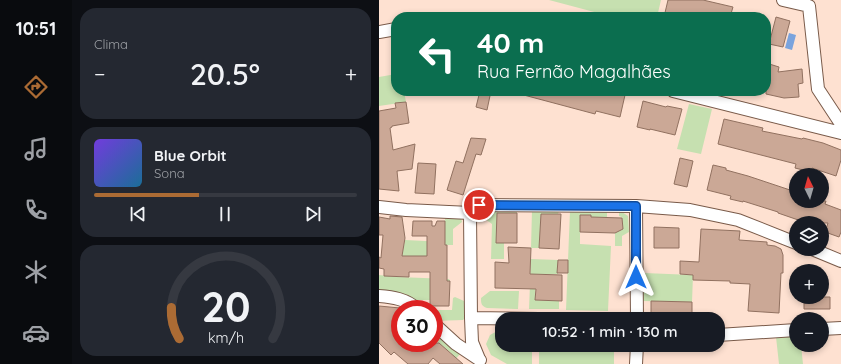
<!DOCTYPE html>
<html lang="pt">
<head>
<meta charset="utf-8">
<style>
	:root { --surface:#171b24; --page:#242831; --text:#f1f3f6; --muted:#9ea1a6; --line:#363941; --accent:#ab6b34 }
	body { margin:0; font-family:Quicksand,sans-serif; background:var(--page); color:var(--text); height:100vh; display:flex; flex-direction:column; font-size:15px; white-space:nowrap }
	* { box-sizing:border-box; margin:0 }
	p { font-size:13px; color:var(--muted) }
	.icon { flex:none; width:22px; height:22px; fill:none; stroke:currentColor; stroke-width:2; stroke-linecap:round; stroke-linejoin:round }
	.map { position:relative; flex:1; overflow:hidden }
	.side { display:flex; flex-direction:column; gap:8px; padding:8px; background:#0d0f14; width:307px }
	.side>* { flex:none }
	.hud { position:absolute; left:12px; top:12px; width:380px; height:84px; border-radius:16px; box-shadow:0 2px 6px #0003; background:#0b6e4f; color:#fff; overflow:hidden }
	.needle { width:26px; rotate:355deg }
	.buttons { position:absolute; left:410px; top:168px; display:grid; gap:8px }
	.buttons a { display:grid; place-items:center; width:40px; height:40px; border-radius:50%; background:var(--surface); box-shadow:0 2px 6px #0003; font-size:20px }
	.speed { position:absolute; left:12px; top:300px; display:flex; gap:8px; font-size:20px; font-weight:700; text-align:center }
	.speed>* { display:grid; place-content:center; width:52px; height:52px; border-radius:50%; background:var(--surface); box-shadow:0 2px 6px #0003; line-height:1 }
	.speed .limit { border:6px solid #d22; background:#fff; color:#111 }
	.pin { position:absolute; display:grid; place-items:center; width:34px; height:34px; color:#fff; margin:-17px; border:2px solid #fff; border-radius:50%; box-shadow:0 1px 4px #0007 }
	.me { position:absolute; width:44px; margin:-22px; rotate:0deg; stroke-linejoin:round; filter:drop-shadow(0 0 3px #0008) }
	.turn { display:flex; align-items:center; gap:14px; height:84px; padding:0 20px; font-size:18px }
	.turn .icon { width:52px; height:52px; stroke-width:2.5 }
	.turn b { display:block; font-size:28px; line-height:34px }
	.big { font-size:30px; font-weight:600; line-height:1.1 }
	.side .card { flex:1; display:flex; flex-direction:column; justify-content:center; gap:6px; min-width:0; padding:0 14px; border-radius:16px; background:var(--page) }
	.side .dial { align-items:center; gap:0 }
	.dial svg { height:104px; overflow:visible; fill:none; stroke:var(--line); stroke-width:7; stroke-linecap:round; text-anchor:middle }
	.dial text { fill:var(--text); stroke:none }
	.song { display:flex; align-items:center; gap:12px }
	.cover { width:48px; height:48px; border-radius:6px; background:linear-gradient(135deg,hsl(260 70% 55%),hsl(200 70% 35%)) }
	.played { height:4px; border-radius:2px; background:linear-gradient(90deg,var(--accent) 40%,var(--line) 40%) }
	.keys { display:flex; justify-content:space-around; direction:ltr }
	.heat { display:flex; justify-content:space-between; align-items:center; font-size:22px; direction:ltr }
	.trip { position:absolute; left:116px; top:312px; width:230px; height:40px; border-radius:16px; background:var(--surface); box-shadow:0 2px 6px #0003; font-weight:600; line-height:40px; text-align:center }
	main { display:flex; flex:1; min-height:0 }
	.menu { display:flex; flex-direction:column; width:72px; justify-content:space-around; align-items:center; background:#090b0e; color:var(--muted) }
	.menu .icon { width:28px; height:28px }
	.menu .active { color:var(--accent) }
	.menu b { font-size:18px; color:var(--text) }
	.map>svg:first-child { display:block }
</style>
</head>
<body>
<main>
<nav class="menu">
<b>10:51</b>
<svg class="icon active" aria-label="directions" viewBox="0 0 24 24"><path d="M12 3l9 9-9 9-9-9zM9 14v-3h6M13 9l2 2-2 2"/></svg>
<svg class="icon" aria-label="music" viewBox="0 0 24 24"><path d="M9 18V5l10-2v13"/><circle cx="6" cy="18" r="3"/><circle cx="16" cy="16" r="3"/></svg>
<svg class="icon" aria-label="phone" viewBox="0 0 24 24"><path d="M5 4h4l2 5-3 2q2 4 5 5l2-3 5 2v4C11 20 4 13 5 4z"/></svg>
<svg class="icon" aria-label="climate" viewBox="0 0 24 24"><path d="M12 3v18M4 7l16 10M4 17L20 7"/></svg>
<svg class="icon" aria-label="car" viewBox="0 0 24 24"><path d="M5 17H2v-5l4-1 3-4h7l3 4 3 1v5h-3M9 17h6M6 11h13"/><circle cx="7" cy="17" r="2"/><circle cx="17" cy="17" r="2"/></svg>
</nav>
<section class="side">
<div class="card"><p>Clima</p>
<div class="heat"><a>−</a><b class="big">20.5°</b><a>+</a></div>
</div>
<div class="card">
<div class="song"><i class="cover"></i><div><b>Blue Orbit</b><p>Sona</p></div></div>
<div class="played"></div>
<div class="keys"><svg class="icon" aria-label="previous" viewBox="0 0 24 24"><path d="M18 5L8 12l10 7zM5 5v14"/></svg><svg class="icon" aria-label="pause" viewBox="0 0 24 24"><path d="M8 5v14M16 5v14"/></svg><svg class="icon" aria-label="next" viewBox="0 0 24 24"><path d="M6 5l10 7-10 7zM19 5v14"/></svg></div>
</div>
<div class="card dial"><svg viewBox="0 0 100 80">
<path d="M14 69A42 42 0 1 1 86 69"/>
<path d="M14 69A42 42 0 0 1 8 45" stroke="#ab6b34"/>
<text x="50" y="56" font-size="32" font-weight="700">20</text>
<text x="50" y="72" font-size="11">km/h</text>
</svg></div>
</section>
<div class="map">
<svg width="462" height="364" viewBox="0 0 462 364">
	<rect width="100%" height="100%" fill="#fee1d1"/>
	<path fill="#c6e0b0" d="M170,0H282L278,17H234Z
		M17,74V91H25L27,102L0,106V77Z
		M310,104L333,109L322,154L298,149Z
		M112,210H138V213H118L117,243H125V259H112L113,224L106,219C106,214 107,212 112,210Z
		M153,210L180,211L179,214H162L160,248H152Z
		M191,211H228V217H212V215H201V244L232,246L229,311L187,310Z
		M240,212H243L249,216L250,232L243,236V246H236V233L244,229L243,217L240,216Z
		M66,216L82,218L83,222L74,229V245H48V264L23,256L26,240L66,242Z
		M152,259L179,260V274H157L156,300L180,301V309H150Z
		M265,273L314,275L313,302L264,301Z
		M0,275L19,277L70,279L71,281L51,282V300H34L0,293Z
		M111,291H140L139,309L108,308C102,306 102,303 102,298Z
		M76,297L85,301L86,318L84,320L55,321V310H73L74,298Z
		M122,329H123V345H153V364H128L112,355L107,344L111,335Z
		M59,332L82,353L72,364V353L55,339V336Z
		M417,336V345H422L424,364H400L397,337Z
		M160,345H235V364H160Z"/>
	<path fill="#7aa3dd" d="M410,33L417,35L413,50L406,48Z"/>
	<path fill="#cba896" stroke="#917160" d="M289,0H324L354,7L351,17H285Z
		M397,17L411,21L404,47L390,44Z
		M387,63L400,67L399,72L423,69L424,83L419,84L420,97L405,98L387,94Z
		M101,91H112L108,110L97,107Z
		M141,91H229L246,95L241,117L217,111L216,114L141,94Z
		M264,101L287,107L288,106L303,109L296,135L271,129V130L258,127Z
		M27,102L30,123L13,126V127L11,128L14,150L36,144L33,169L18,171L20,191L0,189V111L17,108L16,103Z
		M345,119L384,128L383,131L423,139L424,138L444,143L462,150V160L457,176L433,168L432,172L416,168L417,164L339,144Z
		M92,138L107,139L102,155L97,154L84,195L68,190L77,161L84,163Z
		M301,158L314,161L308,187L295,184Z
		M39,163L57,164L55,194L36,193Z
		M334,165L347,168V170L369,176L417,192V201H447L446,204L462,210V232L460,237L446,232L449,223H428L399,213V212L364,201V202L351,199L352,196L328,190Z
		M118,213H138V243H117Z
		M162,214H182L180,249L160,248Z
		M201,215H212V217L243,218L244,229L236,233L201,232Z
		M11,216L23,217L26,238L23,256H48V236H33L34,221H53V226H56L58,221H66V245H68V281H71L70,306H51V272H30V277L5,276V269L0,268V257L2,258L4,235H0V217L11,219Z
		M275,227L300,228V248H275Z
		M322,229L361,231L360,240L388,242V245L396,246L402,249L404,255V273H402L400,313L369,311L371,284L351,283V281L314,280V275L301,274V261L320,262Z
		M129,247L152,248L151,274L183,275V301L156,300L157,289L116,288V262L130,263Z
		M179,260H189V273H178Z
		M425,297H451V309H425Z
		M272,301L313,302V315L298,314V316H272Z
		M0,306L21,308V343H60L84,364H61L54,358L49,364H29L15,352L12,355L0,343Z"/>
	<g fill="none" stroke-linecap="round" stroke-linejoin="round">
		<g stroke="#795a49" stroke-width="14">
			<path id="minor" d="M404,0L430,6L439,89L462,124
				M0,32L17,29
				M294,91L462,133
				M257,206L258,319
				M0,207L27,210L91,213L100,205L257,206L311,210L359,220L417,243
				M91,213L92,318L93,342L100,359
				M433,249L462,261
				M0,296C14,297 27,299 38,309
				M92,318L160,319
				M55,324L77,344L101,360
				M443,329L462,328
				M339,335L417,330
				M257,364L258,345"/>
		</g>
		<use href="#minor" stroke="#fff" stroke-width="12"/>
	</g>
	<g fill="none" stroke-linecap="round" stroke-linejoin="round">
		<g stroke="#114b97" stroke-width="10">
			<path id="route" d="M100,205L257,206V277"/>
		</g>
		<use href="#route" stroke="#1a73e8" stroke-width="7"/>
	</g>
</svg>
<div class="buttons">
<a><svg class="needle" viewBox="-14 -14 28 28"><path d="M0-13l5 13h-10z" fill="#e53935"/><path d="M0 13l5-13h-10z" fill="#9ea1a6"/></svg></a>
<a><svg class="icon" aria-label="layers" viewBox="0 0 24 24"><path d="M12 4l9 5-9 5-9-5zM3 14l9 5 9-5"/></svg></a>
<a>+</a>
<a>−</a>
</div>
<div class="speed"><div class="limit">30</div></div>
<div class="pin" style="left:100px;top:205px;background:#d93025"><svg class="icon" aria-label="arrive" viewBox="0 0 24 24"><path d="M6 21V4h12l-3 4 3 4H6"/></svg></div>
<svg class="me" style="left:257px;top:277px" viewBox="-20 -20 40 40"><path d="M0-17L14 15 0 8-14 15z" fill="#1a73e8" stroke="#fff" stroke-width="4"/></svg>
<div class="trip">10:52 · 1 min · 130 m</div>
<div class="hud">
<div class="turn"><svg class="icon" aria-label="left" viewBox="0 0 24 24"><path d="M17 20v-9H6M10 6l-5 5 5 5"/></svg><div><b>40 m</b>Rua Fernão Magalhães</div></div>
</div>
</div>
</main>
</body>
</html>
